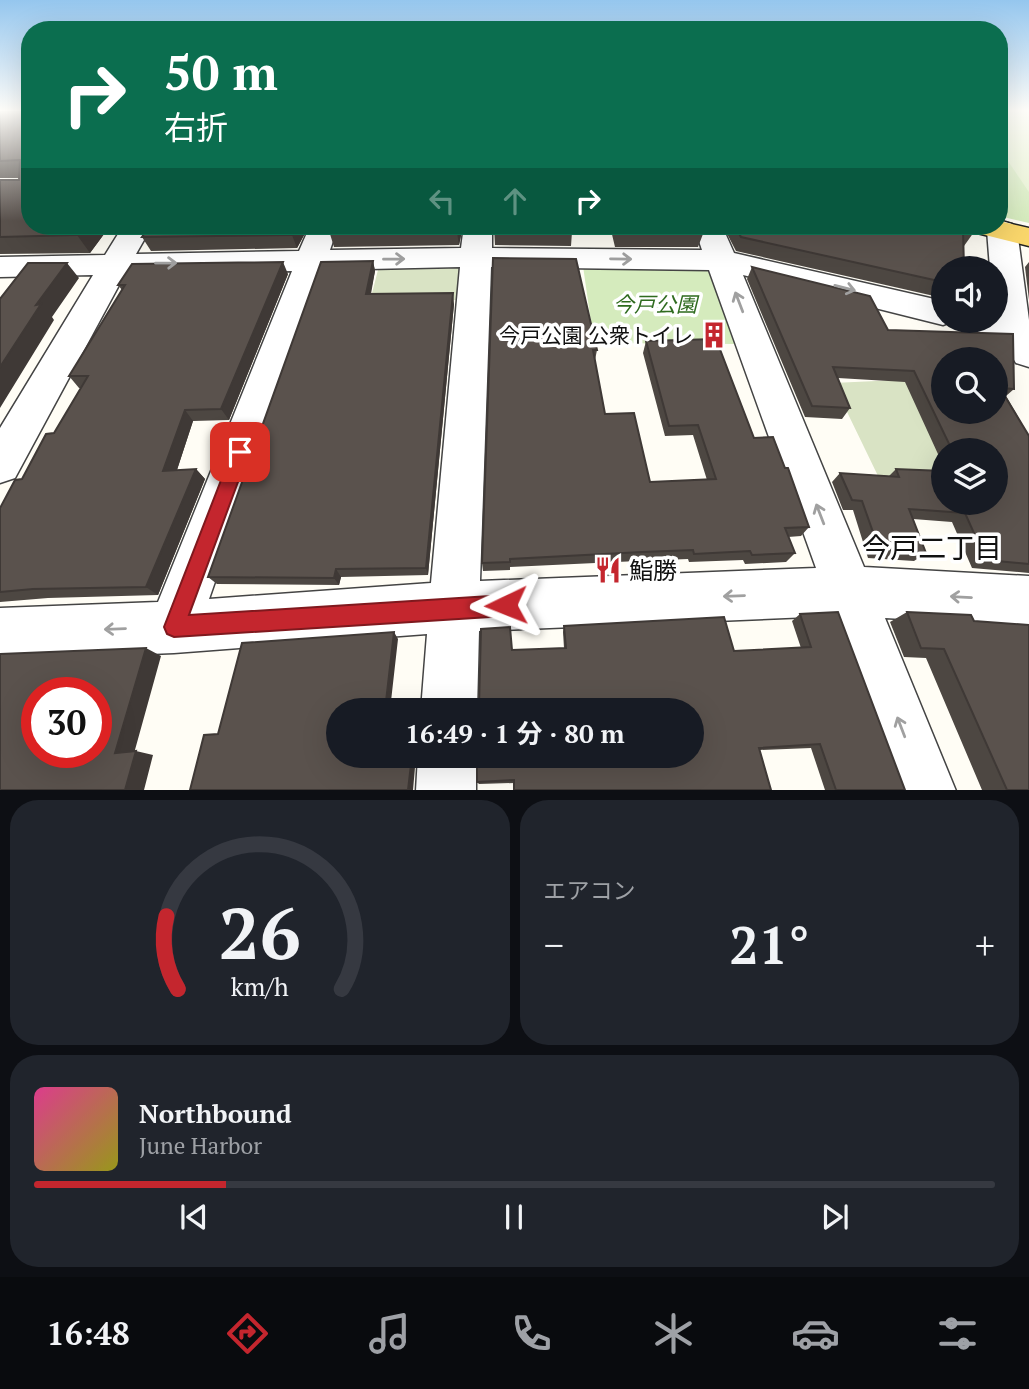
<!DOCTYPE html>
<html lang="ja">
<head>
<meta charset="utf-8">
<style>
	:root { --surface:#171b24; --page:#20242c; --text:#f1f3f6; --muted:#9ea1a6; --line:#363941; --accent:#c4262e }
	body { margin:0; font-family:"PT Serif","Noto Sans JP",serif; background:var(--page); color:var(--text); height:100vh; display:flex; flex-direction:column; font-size:26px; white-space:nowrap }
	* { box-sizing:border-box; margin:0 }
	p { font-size:23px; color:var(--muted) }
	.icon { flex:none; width:38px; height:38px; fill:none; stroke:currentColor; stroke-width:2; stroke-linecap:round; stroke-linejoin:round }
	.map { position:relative; height:790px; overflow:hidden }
	.details { display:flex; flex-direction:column; gap:10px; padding:10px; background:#0d0f14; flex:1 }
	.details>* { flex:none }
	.banner { position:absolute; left:21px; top:21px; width:987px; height:214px; border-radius:28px; box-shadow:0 7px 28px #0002; background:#0b6e4f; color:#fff; overflow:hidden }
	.fabs { position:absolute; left:931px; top:256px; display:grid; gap:14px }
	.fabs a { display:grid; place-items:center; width:77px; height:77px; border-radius:50%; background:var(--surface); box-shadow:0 7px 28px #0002; font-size:35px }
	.speed { position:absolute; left:21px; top:677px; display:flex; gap:14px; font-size:35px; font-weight:700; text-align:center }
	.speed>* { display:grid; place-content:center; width:91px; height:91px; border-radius:50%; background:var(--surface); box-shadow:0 7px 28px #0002; line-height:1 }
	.speed .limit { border:10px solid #d22; background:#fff; color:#111 }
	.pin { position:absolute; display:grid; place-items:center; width:60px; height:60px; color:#fff; margin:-30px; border-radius:14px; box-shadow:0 4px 10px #0006 }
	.me { position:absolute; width:77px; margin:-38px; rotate:268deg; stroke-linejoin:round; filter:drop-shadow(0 0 5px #0008) }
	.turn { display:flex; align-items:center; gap:24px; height:147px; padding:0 28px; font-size:32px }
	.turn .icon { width:91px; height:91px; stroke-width:2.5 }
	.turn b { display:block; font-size:49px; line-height:60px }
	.lanes { display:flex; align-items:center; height:66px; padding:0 28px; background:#0003; justify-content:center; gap:35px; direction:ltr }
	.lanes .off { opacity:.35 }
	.big { font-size:52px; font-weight:700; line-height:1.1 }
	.details .tile { flex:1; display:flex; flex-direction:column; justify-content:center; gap:10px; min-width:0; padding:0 24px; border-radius:28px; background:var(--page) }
	.details .dial { align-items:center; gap:0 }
	.dial svg { height:182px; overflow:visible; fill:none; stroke:var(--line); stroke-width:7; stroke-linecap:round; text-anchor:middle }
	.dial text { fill:var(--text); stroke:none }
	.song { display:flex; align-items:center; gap:21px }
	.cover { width:84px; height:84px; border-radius:10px; background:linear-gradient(135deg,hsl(330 70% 55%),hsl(60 70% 35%)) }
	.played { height:7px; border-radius:4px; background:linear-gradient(90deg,var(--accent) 20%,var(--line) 20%) }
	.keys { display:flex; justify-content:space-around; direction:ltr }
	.heat { display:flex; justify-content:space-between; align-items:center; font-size:38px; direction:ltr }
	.details .tiles { flex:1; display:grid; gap:10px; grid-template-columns:1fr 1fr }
	.tile:last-child { grid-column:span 2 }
	.trip { position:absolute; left:326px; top:698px; width:378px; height:70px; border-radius:35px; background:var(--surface); box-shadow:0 7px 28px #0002; font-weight:700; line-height:70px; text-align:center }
	.dock { display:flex; height:112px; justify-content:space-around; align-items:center; background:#090b0e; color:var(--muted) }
	.dock .icon { width:49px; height:49px }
	.dock .active { color:var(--accent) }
	.dock b { font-size:32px; color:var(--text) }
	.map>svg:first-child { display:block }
</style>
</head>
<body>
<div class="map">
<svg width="1029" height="791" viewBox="0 0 1029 791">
	<rect width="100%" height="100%" fill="#fffdf5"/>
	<path fill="#d5ebbd" d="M999,111H1029V223L999,216Z
		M583,266H708L736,344L594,343Z"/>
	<path fill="#d9e3c4" d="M379,266H463L459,300L370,301Z
		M919,379L943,450V481L879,478L833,383Z"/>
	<path fill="#e6f2cf" d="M999,111H1029V192L999,148Z"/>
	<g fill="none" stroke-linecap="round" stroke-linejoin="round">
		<g stroke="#444" stroke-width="3">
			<path id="minor" d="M1002,221L1012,224L1017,230L1029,320V367L1016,363L1001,339L963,328L958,320H996V268H990L987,230L990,226H999Z
				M123,226H152L136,254L299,251L310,226H338L330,250L461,248L464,226H492V248L702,250L694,226H722L734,253L943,301V320H956L943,325L743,275L864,567L1029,576V626L885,618L956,791H896L833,616L479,631L477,710H421L427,634L174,653L0,660V608L158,602L292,271L125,274L15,478L0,483V428L93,275L0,277V257L105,255ZM460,267L431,583L209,599L323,270ZM491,267L709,270L816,568L480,581Z
				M418,756H476V791H416Z"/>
		</g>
		<g stroke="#222" stroke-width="3">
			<path id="major" d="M999,221L1029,228V246L973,232L968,226H999Z"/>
		</g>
		<use href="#minor" fill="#fff" fill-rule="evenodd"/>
		<use href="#major" fill="#f9d66b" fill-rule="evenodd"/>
	</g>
	<path fill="#4d4742" d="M0,111L110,226L90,253L0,254V180H19V178H0Z
		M150,226H309L297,248L151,251L142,237Z
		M463,226L459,245L334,247L330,234Z
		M494,226L572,232L571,246L495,245Z
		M610,226H700L703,234L698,247H615Z
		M723,226H972L974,232L964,246L943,268V298L736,251Z
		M493,258L597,350L595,360L605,414L650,482L707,480L693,435L665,436L643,353L646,341L754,438L809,527L801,536L788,537L795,553L786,562L745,564L743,560L689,562L688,559L638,561L510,567V570L483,571L482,563Z
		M373,261L375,271L371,294L454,304L428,575L341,577L339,585L217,584L208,577Z
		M1029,262V300L1025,267Z
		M752,267L1014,389L1006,396L1029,436V573L972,568L952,522L913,519L926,553L914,561L868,558L853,510H843L832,482L840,473L889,476L896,469L943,502L996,450H943V465L905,382L838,378L850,408L842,419L805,417L747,279Z
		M288,274L229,420L193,421L177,470L196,469L205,479L158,595L48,598L0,602V508L22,479L54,433L81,388H79L69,376L122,290L118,285Z
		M907,612L974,621L1027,625L1029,624V790H982L926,658L904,657L890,622Z
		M800,614L905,790H825L811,748L760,750L514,783L479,784L477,782L479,706L512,650L564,648L563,632L564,626L734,651L801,648L792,621Z"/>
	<path fill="#3f3936" d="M85,226H110L90,253L77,235Z
		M297,226H309L297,248L292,235Z
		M459,226H463L459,245L457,232Z
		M373,261L375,271L368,305L366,294Z
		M283,262L288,274L229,420L221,409Z
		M67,263L79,278L52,317L54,320L0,408V367L36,305Z
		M453,293L454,304L428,575L426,568Z
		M185,410L193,421L173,482L163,471Z
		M196,469L205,479L158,595L146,587Z
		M336,569L341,577L339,585L334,578Z
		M394,632L398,639L390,710H385Z
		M146,648L161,656L133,757L115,753Z
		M136,751L153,755L144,790H125Z
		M412,756H416L413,790H408Z"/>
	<path fill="#5a524d" stroke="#3f3936" stroke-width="2" fill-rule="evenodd" d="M0,111H30V226H85L77,235L0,237V180H19L20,160L0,161Z
		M150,226H297L292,235L142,237Z
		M332,226H459L457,232L330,234Z
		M494,226H571L572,232H494Z
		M615,226H700L703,234L617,233Z
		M735,226H972L974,232L963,230L964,268H943V282L741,237Z
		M493,258L576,259L597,350H593L605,414L634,413L650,482L716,479L698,425L669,426L646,341L716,339L754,438L773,437L785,468H788L809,527L785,528L795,553L752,555L750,551L694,554L693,550L642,552L510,559V562L482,563Z
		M373,261L366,294L453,293L426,568L336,569L334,578L208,577L321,262Z
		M283,262L221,409L185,410L163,471L196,469L146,587L33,589L0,592V508L15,480L22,479L46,434L54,433L88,376H69L125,285H118L132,264Z
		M28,263H67L36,305L41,304L0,367V299Z
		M752,267L870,296L888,330L1013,334L1014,389L1000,388L1029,436V564L986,560L965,513L909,509L926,553L879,549L862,501L852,500L840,473L899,477L896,469L943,471V502H996V450H952L914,371L833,367L850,408L812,406ZM943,359H996V411H943Z
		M838,612L905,790H836L820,744L759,748L771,790H514V780L477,782V756H691V710H462L479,706L481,629L510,627L512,650L566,648L564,626L724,617L734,651L811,647L800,614Z
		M907,612L971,615L974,621L1029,625V790H1007L944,649L921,648Z
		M394,632L385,710H338V756H412L408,790H190L204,735L218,734L242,643Z
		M146,648L115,753L136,751L125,790H0V654ZM37,693H96V752H37Z"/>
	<defs><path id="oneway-shaft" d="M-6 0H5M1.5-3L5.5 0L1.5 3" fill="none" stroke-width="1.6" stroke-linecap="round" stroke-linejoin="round" transform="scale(1.75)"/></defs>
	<g stroke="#a0a0a0">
		<use href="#oneway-shaft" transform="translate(394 259) rotate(-1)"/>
		<use href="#oneway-shaft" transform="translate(621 259) rotate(1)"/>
		<use href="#oneway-shaft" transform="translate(166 263) rotate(-1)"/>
		<use href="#oneway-shaft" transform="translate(845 288) rotate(14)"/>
		<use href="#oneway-shaft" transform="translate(739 302) rotate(-111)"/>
		<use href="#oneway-shaft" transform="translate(820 514) rotate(-111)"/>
		<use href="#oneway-shaft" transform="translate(734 596) rotate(178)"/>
		<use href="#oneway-shaft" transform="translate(961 597) rotate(-177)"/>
		<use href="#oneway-shaft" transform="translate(115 629) rotate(178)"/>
		<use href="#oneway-shaft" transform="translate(901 727) rotate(-111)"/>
	</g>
	<linearGradient id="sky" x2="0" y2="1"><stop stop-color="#95c6ee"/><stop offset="0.5" stop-color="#fffefa"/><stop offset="1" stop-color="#fffefa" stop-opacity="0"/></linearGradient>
	<rect width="1029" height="221" fill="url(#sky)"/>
	<path fill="#c4262e" stroke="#7f191e" stroke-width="2" d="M240,444L246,446L249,452L189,615L506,595L513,598L516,605L513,612L506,616L174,637L167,634L164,627L232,452L234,446Z"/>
	<defs>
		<g id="building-bare" transform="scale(2.1)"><path d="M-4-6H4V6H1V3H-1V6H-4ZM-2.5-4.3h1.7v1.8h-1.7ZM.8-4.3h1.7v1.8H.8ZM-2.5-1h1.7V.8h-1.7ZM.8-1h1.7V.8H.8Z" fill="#c4262e" stroke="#fff" stroke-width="2.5" paint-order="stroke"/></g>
		<g id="restaurant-bare" transform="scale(2.1)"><path d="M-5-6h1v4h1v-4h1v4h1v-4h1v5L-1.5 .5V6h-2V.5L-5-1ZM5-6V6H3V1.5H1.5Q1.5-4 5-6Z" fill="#c4262e" stroke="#fff" stroke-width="2.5" paint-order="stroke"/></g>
	</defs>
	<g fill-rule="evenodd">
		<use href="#building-bare" x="714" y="335"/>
		<use href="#restaurant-bare" x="608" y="570"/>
	</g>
	<g text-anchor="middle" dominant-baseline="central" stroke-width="7" stroke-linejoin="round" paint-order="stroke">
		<g font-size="21" font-style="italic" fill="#2f6b1f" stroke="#fff">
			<text x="655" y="304">今戸公園</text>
		</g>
		<g font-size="21" fill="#111" stroke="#fff" text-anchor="end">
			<text x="693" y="335">今戸公園 公衆トイレ</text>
		</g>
		<g font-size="24" fill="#111" stroke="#fff" text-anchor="start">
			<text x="629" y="570">鮨勝</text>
		</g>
		<g font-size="28" fill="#111" stroke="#fff">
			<text x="932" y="547">今戸二丁目</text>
		</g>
	</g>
</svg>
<div class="fabs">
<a><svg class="icon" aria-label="sound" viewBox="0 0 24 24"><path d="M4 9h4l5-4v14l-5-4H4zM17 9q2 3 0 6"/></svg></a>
<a><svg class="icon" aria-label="search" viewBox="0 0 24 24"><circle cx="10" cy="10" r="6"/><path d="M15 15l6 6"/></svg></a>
<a><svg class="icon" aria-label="layers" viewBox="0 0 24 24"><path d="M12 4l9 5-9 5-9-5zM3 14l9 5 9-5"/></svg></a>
</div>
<div class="speed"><div class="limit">30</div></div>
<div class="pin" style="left:240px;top:452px;background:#d93025"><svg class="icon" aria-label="arrive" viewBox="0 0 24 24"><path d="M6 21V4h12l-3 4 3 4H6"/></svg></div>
<svg class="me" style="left:506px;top:605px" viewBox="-20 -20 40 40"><path d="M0-17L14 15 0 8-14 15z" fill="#c4262e" stroke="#fff" stroke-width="4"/></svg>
<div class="trip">16:49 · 1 分 · 80 m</div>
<div class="banner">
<div class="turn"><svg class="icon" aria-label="right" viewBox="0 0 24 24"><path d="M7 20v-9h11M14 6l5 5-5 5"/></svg><div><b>50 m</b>右折</div></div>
<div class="lanes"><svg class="icon off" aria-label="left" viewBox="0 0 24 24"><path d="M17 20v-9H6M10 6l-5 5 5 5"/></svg><svg class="icon off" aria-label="ahead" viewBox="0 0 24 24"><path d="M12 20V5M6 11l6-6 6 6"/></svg><svg class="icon" aria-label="right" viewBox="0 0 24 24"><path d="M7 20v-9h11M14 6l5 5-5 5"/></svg></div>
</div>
</div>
<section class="details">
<div class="tiles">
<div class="tile dial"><svg viewBox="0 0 100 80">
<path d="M14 69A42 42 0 1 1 86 69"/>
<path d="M14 69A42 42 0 0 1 9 37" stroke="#c4262e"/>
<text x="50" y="56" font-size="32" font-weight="700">26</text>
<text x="50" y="72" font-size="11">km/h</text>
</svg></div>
<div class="tile"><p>エアコン</p>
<div class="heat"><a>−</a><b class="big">21°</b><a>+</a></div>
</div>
<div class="tile">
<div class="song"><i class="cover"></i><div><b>Northbound</b><p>June Harbor</p></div></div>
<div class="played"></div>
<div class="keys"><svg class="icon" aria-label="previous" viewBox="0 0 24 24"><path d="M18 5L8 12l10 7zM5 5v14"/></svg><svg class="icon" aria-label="pause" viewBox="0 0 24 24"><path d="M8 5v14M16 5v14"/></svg><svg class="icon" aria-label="next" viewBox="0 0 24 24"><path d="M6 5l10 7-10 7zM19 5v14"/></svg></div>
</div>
</div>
</section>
<nav class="dock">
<b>16:48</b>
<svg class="icon active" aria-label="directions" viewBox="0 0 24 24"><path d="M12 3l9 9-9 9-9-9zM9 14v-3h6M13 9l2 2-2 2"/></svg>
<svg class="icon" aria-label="music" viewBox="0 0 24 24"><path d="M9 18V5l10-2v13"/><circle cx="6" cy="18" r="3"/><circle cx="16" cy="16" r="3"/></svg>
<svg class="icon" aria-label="phone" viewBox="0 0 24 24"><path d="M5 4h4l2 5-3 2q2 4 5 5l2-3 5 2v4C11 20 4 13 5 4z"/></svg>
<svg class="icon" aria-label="climate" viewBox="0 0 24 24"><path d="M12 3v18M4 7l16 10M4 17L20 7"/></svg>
<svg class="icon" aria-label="car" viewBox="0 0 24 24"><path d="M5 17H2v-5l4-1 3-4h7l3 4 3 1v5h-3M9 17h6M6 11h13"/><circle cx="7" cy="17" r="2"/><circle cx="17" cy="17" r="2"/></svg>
<svg class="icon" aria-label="filters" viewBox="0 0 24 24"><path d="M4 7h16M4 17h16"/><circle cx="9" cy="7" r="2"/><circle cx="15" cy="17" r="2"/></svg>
</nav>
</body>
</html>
